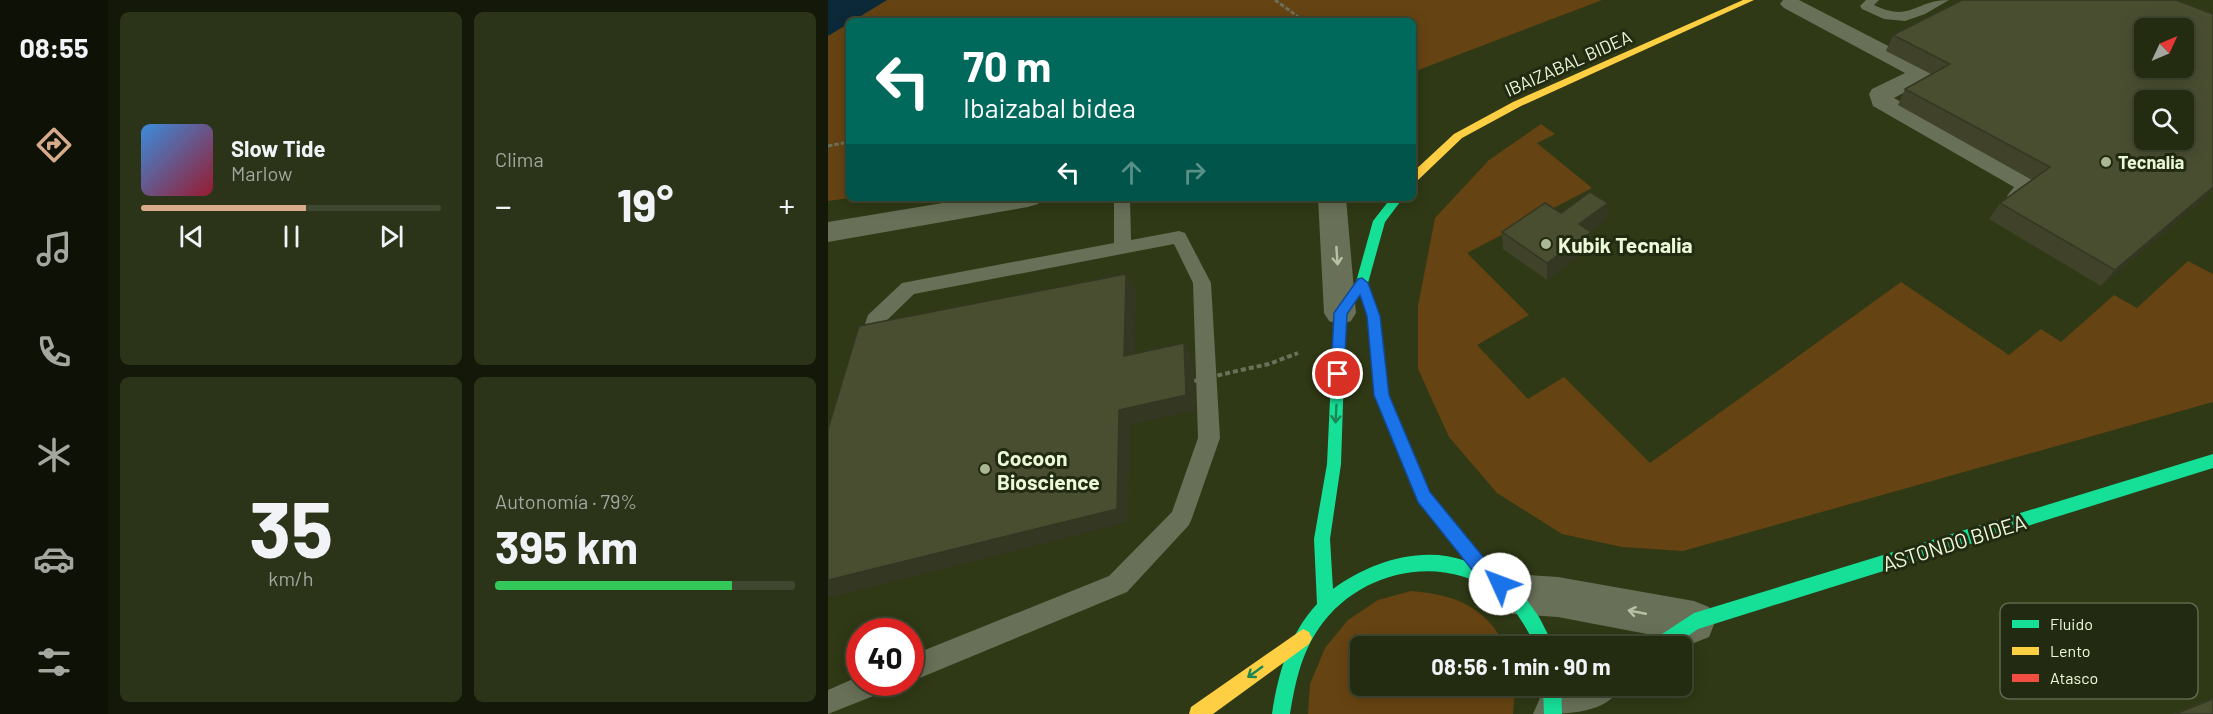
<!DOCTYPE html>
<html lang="es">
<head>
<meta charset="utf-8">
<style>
	:root { --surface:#232b10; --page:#2b3319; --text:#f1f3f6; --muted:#a3a79f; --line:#404730; --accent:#d6ab8b }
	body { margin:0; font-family:Barlow,sans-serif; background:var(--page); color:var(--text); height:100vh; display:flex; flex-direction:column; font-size:22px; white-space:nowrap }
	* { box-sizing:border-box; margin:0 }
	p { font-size:20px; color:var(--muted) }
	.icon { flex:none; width:33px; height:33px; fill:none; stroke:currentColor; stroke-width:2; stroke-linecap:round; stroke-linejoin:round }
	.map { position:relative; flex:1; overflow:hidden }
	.side { display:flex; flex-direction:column; gap:12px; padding:12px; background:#131809; width:720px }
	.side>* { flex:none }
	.top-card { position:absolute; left:18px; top:18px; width:570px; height:183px; border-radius:9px; box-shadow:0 3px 15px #0003,0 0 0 2px var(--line); background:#00695c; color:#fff; overflow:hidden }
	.needle { width:39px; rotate:46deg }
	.controls { position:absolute; left:1306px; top:18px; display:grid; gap:12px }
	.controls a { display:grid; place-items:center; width:60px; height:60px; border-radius:9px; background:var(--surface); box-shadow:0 3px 15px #0003,0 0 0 2px var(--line); font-size:30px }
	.speed { position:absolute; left:18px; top:618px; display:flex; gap:12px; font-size:30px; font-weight:700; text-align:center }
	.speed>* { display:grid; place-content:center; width:78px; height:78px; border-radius:50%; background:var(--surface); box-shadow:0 3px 15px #0003,0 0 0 2px var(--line); line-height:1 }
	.speed .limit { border:9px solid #d22; background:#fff; color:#111 }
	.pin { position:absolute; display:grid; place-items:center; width:51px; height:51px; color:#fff; margin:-26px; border:3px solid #fff; border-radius:50%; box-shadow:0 2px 6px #0007 }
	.me { position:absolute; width:66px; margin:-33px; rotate:313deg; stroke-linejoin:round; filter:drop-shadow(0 0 4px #0008) }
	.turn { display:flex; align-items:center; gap:21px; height:126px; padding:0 18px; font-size:27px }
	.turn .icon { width:78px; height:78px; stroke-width:2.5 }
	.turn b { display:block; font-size:42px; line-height:51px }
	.lanes { display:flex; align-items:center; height:57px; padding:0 18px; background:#0003; justify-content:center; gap:30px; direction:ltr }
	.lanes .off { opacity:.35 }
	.big { font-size:45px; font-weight:700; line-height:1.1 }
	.side .widget { flex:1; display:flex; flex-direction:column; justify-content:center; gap:9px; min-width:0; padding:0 21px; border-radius:9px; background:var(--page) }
	.side .dial { align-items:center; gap:0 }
	.dial b { font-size:78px; line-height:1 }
	.song { display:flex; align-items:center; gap:18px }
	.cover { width:72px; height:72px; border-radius:9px; background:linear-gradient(135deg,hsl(210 70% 55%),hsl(350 70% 35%)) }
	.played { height:6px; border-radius:3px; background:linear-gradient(90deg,var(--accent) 55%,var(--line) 55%) }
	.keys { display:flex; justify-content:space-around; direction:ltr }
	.heat { display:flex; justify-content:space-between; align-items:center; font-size:33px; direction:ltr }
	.charge { height:9px; border-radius:4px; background:linear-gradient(90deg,#34c759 79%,var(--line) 0) }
	.side .tiles { flex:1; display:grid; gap:12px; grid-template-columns:repeat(2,1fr) }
	.trip { position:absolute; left:522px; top:636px; width:342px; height:60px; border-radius:9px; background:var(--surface); box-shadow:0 3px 15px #0003,0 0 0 2px var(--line); font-weight:700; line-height:60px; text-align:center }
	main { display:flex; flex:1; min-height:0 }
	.tabs { display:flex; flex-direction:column; width:108px; justify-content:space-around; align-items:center; background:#0e1106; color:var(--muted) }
	.tabs .icon { width:42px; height:42px }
	.tabs .current { color:var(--accent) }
	.tabs b { font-size:27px; color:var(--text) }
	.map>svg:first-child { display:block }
</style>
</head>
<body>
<main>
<nav class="tabs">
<b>08:55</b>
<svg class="icon current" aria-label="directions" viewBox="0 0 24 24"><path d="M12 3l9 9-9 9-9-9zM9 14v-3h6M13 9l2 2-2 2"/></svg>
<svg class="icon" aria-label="music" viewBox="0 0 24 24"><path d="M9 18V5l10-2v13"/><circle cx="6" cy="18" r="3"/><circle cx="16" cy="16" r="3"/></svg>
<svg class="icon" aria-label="phone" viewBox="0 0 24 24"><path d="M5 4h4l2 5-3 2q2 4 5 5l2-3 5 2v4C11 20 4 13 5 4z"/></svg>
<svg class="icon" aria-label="climate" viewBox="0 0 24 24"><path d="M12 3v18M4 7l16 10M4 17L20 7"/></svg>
<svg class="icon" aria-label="car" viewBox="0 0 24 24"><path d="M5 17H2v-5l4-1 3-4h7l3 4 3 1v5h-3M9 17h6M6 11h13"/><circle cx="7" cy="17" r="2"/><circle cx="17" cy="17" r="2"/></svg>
<svg class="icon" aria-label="filters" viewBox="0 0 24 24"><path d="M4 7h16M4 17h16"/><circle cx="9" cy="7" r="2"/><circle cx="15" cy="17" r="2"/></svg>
</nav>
<section class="side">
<div class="tiles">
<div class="widget">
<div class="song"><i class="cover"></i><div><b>Slow Tide</b><p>Marlow</p></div></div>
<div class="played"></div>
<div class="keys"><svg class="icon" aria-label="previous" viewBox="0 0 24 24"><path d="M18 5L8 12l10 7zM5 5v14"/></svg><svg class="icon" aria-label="pause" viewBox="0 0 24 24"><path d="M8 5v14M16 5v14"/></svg><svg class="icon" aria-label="next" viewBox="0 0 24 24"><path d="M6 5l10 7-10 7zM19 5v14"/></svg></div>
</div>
<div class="widget"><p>Clima</p>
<div class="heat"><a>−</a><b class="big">19°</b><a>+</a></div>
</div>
<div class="widget dial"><b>35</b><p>km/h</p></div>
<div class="widget"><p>Autonomía · 79%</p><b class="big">395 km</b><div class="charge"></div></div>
</div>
</section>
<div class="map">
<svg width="1385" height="714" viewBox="0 0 1385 714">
	<rect width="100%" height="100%" fill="#2f3915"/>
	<path fill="#664312" d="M0,0H774L585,72V21H21V198L0,201Z
		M713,124L727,134L709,143L764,188L639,253L701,315L649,345L700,399L736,377L822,463L1073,282L1181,355L1213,329L1233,342L1286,295L1309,308L1360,261L1385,274V402L855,551L794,547L734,534L669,493L621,437L590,369V306L607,218L661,160Z
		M583,591C626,595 657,605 677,646H532V686H687L685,714H480L482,684L497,648L520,620L550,600Z"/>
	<path fill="#0c293a" d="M0,0H59L0,36Z"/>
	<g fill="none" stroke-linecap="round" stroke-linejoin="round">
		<path stroke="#6a715b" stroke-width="3" stroke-dasharray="4.5 2" stroke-linecap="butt" d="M447,0L469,16L470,21
			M0,146L21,142"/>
		<path stroke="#6a715b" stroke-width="4" stroke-dasharray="5 3" stroke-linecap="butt" d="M413,370L441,364L470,353"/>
		<path fill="#687058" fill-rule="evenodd" d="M1038,0H1051L1046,5C1083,23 1087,0 1121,0L1097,14L1077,21L1056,19L1034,9L1032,6Z
			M286,198H302L303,240L351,231L357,233L383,283L392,438L364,518L361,525L299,592L82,682V656L281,576L344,512L370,438L365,283L346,244L86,294L56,323L46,353L39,356L32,353L29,348L40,315L74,283L286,243Z
			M32,676V682H62L58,691L0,714V690Z"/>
		<path fill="#687058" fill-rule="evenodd" d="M955,0H971L1103,68L1107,73L1103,78L1066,98L1216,181L1220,187C1211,200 1198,207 1183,202L1179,196L1186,187L1045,106L1041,94L1044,89L1077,73L956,8L952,4Z
			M145,198H214L210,204L200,207L0,242V222Z
			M490,198H518L528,313L523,321L512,325L501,321L496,313Z
			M685,574L730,577L866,601L881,607L887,622L881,637L866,643L730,617L685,614L670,608L664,594L670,580Z
			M732,686H794C778,714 741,714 705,714L712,698Z"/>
		<path fill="#16e098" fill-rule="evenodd" d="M563,198H575L557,222L540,283L518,314L513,464L502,539L505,589C542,562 593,545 638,561L604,519L602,514L604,509L610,507L616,509L666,573L684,584L696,596L711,617L726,646H708C698,628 688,608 671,595C614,552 531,570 491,628C473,654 467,684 462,714H444C450,674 461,634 489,604L486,539L499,464L506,313L528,282L545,221Z
			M1385,454V468L870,629L845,646H822L825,640L866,613Z
			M715,686H733L734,714H716Z"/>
		<path fill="#ffcf43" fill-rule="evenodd" d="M915,0H926L693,106L634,138L589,181L585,182V172L626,134L685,102Z
			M475,629L481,632L484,638L481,644L385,714H361L363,707Z"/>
		<path fill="#f24e42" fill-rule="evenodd" d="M534,278L540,283L551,316L560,395L602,492L618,514L616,519L610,521L604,519L591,502L546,395L539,316L528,283Z"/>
		<path stroke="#6a715b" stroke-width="4" stroke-dasharray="5 3" stroke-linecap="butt" d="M366,381L413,370"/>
	</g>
	<path fill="#40432a" d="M1385,14V191L1273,286L1161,219L1172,203L1204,180L1070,105L1077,89L1103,74L1058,51L1065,35Z
		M780,203L778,220L762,231L761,248L719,280L675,249L674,232L733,213Z
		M1385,698V714H1345L1369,704Z"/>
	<path fill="#343722" d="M1385,187V191L1273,286L1287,270Z
		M780,203L778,220L750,240L751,224Z
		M763,232L761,248L719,280V263Z
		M298,274L308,290L307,371L296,356Z
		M356,343L365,359L368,410L302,425L301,522L0,598V580L291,410Z"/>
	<path fill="#4a4e31" stroke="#343722" stroke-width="1.5" fill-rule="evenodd" d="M1134,0H1348L1385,14V187L1287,270L1172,203L1222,167L1077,89L1122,64L1065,35ZM1317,28H1356V68H1317ZM1317,100H1356V140H1317Z
		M762,192L780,203L751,224L763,232L719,263L674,232L717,203L733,213Z
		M298,274L296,356L356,343L358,395L291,410L289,509L0,580V429L31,326Z
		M1385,699V714H1347Z"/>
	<defs><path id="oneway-shaft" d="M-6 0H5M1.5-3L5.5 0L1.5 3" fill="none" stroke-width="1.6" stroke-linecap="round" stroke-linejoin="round" transform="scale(1.5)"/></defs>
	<g stroke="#b7c2a5">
		<use href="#oneway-shaft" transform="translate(509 256) rotate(86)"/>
		<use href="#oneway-shaft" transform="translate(809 612) rotate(-169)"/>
	</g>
	<g stroke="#1c8654">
		<use href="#oneway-shaft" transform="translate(508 414) rotate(93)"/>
		<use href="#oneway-shaft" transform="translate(427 672) rotate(144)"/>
	</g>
	<path fill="#1a73e8" stroke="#114b97" stroke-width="1.5" d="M534,278L540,283L552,316L561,395L602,492L665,569L678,579L680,584L678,590L672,593L653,581L590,502L546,395L539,316L532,295L519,314L516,374L510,380L503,374L506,313L530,279Z"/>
	<g fill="#aab694" stroke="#222b11" stroke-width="2">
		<circle cx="1278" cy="162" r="6"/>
		<circle cx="718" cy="244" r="6"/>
		<circle cx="157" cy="469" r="6"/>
	</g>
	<g text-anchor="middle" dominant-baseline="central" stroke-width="6" stroke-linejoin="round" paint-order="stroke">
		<g font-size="18" fill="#ecf9d9" stroke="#222b11">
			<text transform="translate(740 63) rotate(-24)">IBAIZABAL BIDEA</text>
		</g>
		<g font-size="18" font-weight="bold" fill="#ecf9d9" stroke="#222b11" text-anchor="start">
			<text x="1290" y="162">Tecnalia</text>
		</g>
		<g font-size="21" font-weight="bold" fill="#ecf9d9" stroke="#222b11" text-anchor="start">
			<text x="730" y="244">Kubik Tecnalia</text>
			<text x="169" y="457">Cocoon<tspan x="169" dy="24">Bioscience</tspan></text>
		</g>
		<g font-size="21" fill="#ecf9d9" stroke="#222b11">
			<text transform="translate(1126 542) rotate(-17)">ASTONDO BIDEA</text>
		</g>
	</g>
	<rect x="1172" y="603" width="198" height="96" rx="9" fill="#222b11" stroke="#5f694d" stroke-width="1.5"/>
	<rect x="1184" y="620" width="27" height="8" fill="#16e098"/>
	<rect x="1184" y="647" width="27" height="8" fill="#ffcf43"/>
	<rect x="1184" y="674" width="27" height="8" fill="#f24e42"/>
	<g font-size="16" fill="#ecf9d9">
		<text x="1222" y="630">Fluido</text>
		<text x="1222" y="657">Lento</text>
		<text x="1222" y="684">Atasco</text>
	</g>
</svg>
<div class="controls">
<a><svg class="needle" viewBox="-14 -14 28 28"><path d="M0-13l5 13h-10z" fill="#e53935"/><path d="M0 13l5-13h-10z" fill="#a3a79f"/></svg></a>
<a><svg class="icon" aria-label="search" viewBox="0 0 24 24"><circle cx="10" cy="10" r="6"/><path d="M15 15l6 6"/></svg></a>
</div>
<div class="speed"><div class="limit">40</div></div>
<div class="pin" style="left:510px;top:374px;background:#d93025"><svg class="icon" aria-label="arrive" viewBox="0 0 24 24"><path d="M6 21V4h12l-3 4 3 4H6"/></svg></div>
<svg class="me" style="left:672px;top:584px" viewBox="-20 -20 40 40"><circle r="19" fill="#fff"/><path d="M0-13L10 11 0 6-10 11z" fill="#1a73e8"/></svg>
<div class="trip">08:56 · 1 min · 90 m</div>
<div class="top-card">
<div class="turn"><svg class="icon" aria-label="left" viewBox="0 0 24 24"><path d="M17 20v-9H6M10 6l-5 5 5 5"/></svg><div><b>70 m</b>Ibaizabal bidea</div></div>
<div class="lanes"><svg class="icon" aria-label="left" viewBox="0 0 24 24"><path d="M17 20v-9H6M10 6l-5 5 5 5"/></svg><svg class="icon off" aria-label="ahead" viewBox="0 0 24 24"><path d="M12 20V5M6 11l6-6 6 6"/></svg><svg class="icon off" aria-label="right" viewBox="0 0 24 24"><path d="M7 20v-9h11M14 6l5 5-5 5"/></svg></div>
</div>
</div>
</main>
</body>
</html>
